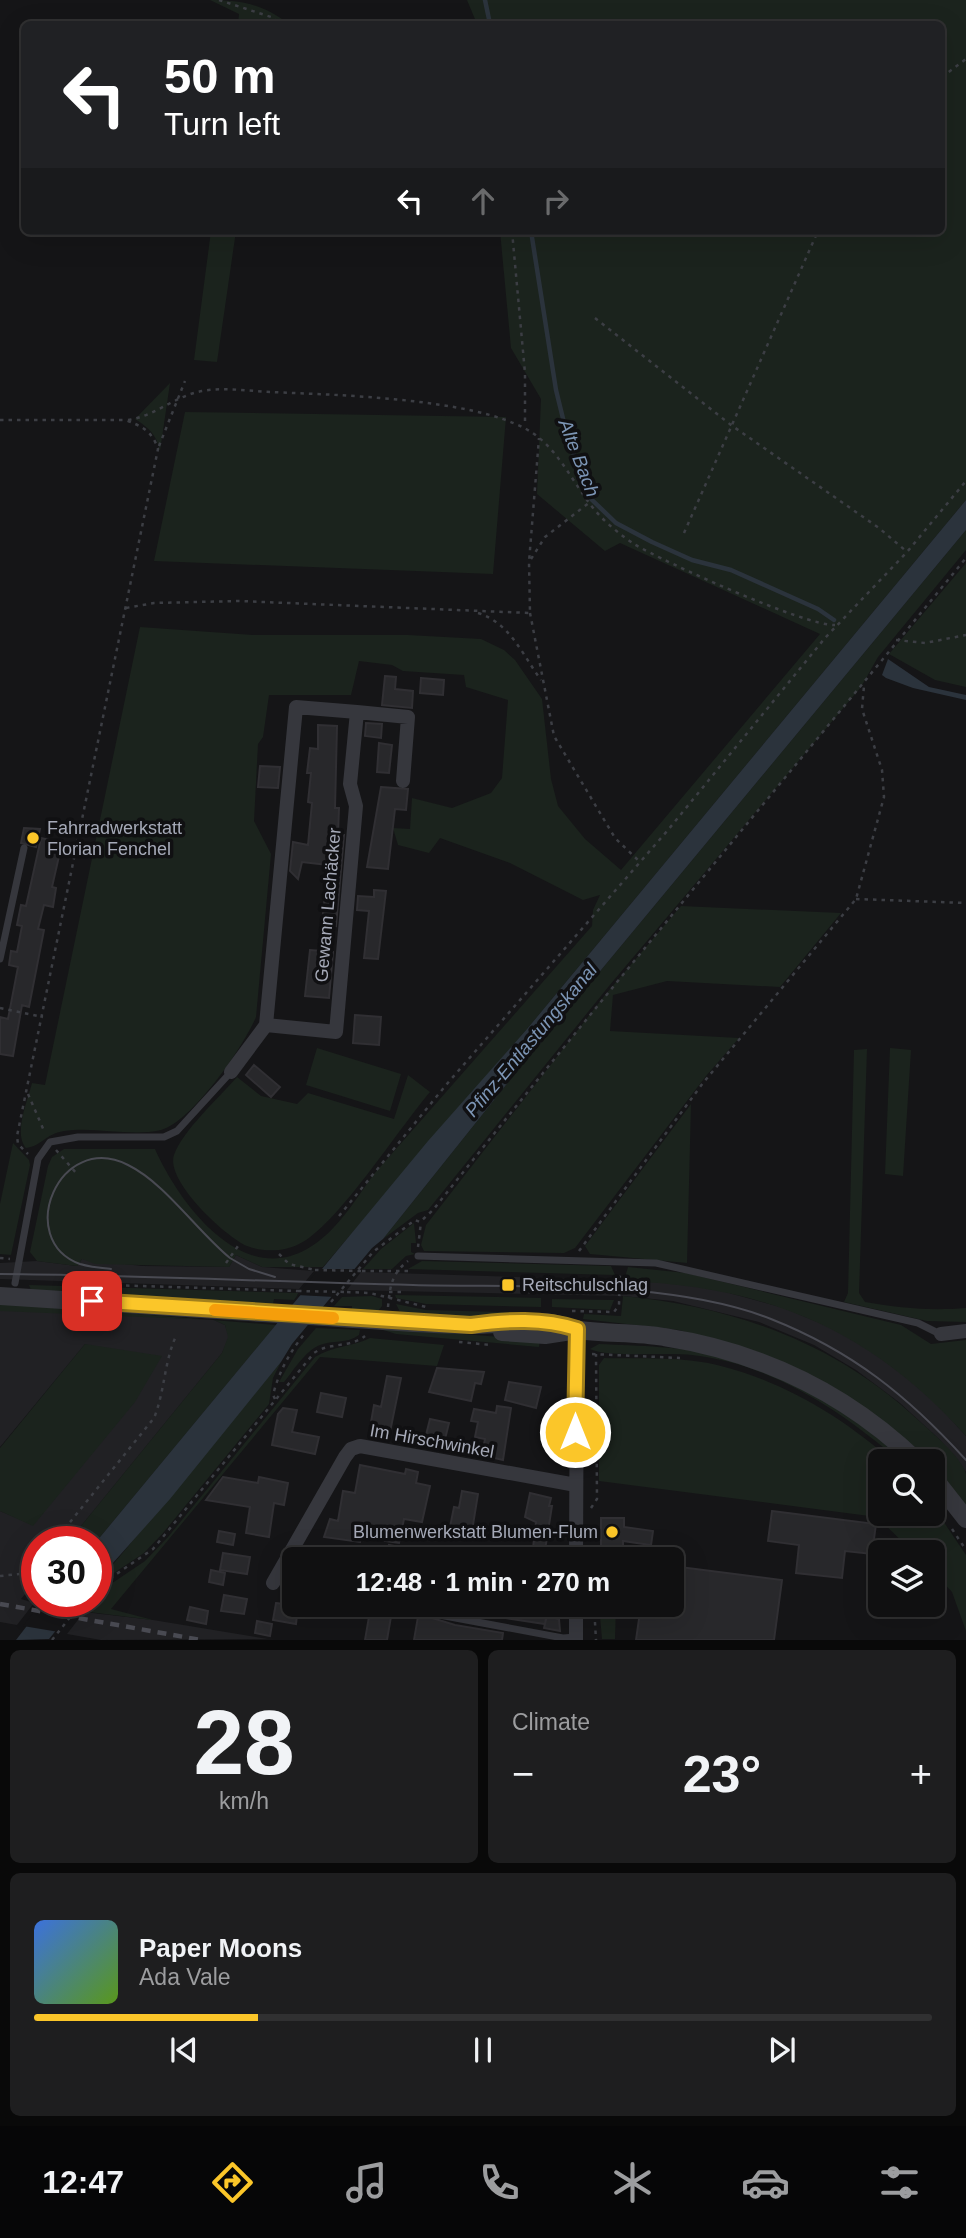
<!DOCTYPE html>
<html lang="en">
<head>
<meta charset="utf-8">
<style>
	:root { --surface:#101011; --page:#1e1e1f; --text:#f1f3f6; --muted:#9c9d9f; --line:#303031; --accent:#fbc629 }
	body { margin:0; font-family:Helvetica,sans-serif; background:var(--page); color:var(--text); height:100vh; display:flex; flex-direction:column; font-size:26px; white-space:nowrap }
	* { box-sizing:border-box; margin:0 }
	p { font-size:23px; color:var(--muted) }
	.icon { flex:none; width:38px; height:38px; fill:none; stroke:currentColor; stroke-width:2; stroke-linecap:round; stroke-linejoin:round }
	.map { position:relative; height:1640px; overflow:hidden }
	.sheet { display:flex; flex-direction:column; gap:10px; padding:10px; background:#090909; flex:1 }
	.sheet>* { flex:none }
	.banner { position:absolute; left:21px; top:21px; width:924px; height:214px; border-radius:10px; box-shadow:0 7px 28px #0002,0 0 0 2px var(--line); background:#202124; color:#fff; overflow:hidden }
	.controls { position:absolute; left:868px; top:1449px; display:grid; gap:14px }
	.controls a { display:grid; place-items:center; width:77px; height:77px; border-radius:10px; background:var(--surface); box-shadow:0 7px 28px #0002,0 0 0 2px var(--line); font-size:35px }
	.speed { position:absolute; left:21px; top:1526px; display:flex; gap:14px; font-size:35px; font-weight:700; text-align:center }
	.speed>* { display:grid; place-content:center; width:91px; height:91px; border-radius:50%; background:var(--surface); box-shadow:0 7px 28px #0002,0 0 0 2px var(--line); line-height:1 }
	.speed .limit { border:10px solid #d22; background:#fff; color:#111 }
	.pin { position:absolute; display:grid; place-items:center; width:60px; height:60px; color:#fff; margin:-30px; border-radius:14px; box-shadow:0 4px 10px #0006 }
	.me { position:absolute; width:77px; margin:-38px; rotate:0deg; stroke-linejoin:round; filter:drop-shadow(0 0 5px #0008) }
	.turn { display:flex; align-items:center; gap:24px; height:147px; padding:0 28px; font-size:32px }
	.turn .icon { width:91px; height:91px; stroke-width:2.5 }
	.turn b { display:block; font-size:49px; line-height:60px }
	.lanes { display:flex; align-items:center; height:66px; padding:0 28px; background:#0003; justify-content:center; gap:35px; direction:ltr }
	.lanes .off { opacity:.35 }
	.big { font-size:52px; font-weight:700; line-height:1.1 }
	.sheet .widget { flex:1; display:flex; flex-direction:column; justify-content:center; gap:10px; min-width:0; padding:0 24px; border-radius:10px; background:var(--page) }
	.sheet .dial { align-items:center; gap:0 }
	.dial b { font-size:91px; line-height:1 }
	.song { display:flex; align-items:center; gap:21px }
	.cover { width:84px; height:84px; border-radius:10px; background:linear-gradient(135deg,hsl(220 70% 55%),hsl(90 70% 35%)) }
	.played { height:7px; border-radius:4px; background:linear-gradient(90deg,var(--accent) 25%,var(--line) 25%) }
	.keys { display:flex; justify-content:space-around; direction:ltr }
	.heat { display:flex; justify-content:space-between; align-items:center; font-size:38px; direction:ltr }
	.sheet .tiles { flex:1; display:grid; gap:10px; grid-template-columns:1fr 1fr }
	.widget:last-child { grid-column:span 2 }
	.trip { position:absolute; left:282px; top:1547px; width:402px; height:70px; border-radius:10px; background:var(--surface); box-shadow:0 7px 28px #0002,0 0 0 2px var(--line); font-weight:700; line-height:70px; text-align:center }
	.tabs { display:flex; height:112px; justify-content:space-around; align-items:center; background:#060607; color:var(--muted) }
	.tabs .icon { width:49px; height:49px }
	.tabs .current { color:var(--accent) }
	.tabs b { font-size:32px; color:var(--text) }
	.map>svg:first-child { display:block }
</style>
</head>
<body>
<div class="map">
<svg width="966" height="1640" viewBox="0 0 966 1640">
	<rect width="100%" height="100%" fill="#151517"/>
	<path fill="#212124" d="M236,1255L262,1267L314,1271L299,1289L0,1279V1263L37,1261L77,1266L82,1259L142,1266L229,1267Z
		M361,1272L667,1282L707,1287L784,1308L841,1332L891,1364L938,1405L966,1436V1472L940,1440L900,1403L856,1370L814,1345L759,1322L673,1301L623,1296L347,1290Z
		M0,1309L214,1320L225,1325L229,1337L222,1353L68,1542H37V1580L21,1599L34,1603L17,1625L0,1622V1511L33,1525L85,1344L0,1447Z
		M84,1612L153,1620L268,1639L101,1640L67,1634Z"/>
	<path fill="#1b231d" d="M210,0C241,0 263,4 289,24H274L267,19L266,24H238L239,14Z
		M467,0H966V500L527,1029L323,1267H262L236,1255L229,1267L95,1264L82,1259L77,1266L37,1261L30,1252L48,1166L52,1157L64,1149H155C178,1201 240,1287 307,1249C336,1233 355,1200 374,1174L592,926L593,910L600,895L583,900L510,863L440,838L429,853L398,845L393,828L410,829L412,798L452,808L491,793L502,778L508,700L466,687L464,675L403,671L392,665L359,661L351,695H269L263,737L258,744L254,821L271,854L256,1017C244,1046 192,1122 161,1130C130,1137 95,1126 64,1131C45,1134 42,1146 26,1148C13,1133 28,1100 32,1083L45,1085L140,627L253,635H408L481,639L504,650L515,660L542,699L551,779L558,806L585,839L621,870L820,634L620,543L605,551L537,494L541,399L511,348L500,231H942V24H477Z
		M211,231H236L217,362L194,360Z
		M170,383L160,451C157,435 148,427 135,419Z
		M185,412L506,417L493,574L154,561Z
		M966,530V550L878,657L861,687L609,986L428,1210L418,1213L383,1239L514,1075Z
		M966,563V687L935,680L889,654Z
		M681,906L841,913L780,987L667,981L613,995L610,1031L739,1038L706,1076L575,1248L564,1253L424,1251L421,1245L426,1225L605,995Z
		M317,1048L401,1074L390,1111L306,1085Z
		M890,1048L911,1050L903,1176L885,1174Z
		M867,1049L859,1293L865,1302C900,1308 930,1311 966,1308V1322L927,1321L844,1302L848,1293L854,1050Z
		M408,1075L430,1092C399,1128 336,1227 299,1244C284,1252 263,1252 247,1246C226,1237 165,1181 174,1155C183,1130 219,1098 237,1077L261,1096L297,1104L308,1093L394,1119Z
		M691,1104L687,1263L590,1254L585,1246Z
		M13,1143L29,1160L30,1165L11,1255L0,1254V1204Z
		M414,1223L416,1243H411V1252L415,1254L406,1256L392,1269H363L381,1249Z
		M422,1261L611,1266L615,1275L408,1269Z
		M628,1267L686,1273L901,1325L931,1344L966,1340V1436C870,1329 766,1286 624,1281Z
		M29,1285L299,1293L294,1300L274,1299L273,1304L31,1290Z
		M395,1295L541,1298V1307L426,1304L396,1298Z
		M372,1296L382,1299V1306L378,1311L352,1309V1306H334L342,1297Z
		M623,1296C734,1307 834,1342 917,1419C929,1430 963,1458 966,1474C966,1484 966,1496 966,1506L933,1467V1461H927L907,1441L792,1367L758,1352L679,1330L583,1319L584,1314L621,1316Z
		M552,1299L614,1300L610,1310L552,1307Z
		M0,1303L276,1325L96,1542H68L222,1353L228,1337L225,1325L214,1320L0,1311Z
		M396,1304L426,1310L540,1313L542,1316H456L400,1312Z
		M374,1327L540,1340L539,1347L396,1334Z
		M316,1328L360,1330L359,1335C347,1344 333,1340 320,1345C305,1351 294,1370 284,1382H279L298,1349Z
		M370,1338L444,1345L437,1366L320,1357L111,1609L153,1620L81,1611L89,1601H96V1594L145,1561L168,1537L315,1357C332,1346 352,1347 370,1338Z
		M85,1344L162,1356L135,1402L33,1526L0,1511V1448Z
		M599,1344C638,1346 684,1346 721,1357C790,1377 852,1413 905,1461H900C840,1410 772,1364 692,1355C666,1352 609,1358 590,1349Z
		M604,1358C642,1359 684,1356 721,1366C784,1382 844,1418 892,1461H880V1514H933V1506L966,1555V1631L952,1592L933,1572V1552H913L877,1517L599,1481V1365Z
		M281,1362L273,1378L269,1404L163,1533L144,1553L96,1585Z
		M599,1605L616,1606L615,1639H602Z"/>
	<path fill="#2b333c" d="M966,500V530L514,1075L383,1239L372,1248L292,1344L281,1362L170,1499L96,1582V1542L428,1141L527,1029Z
		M888,659L929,687L966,695V700L913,688L886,678L882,675Z
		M46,1601H80L49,1639L16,1640Z"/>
	<path fill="#151517" d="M319,1269H358L335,1297L297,1295Z
		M39,1605L76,1612L59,1632L23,1626Z"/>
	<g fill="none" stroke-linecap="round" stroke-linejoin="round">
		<path stroke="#2b333c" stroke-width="4.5" d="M485,0L490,24
			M531,231L556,390L568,439L590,498L616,523L652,542L692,560L731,570L818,609L834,620"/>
	</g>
	<path fill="#28282b" stroke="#302f33" stroke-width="2" d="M385,676L396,677L395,689L413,691L412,708L382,705Z
		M421,678L444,680L443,695L420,693Z
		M366,723L382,724L381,738L365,736Z
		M318,725L337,726L335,808H339L338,835H344L336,926L322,924L328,865L302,862L298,879L290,871L293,842L308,845L312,803L308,802L311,773H307L310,748L318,749Z
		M379,743L392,745L389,773L377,772Z
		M260,766L280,767L278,788L258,787Z
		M381,787L408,789L406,810L395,809L388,869L367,867Z
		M24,828L40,829L36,847L21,843Z
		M41,838L62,843L52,887L56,888L53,907L44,905L38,929L44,930L29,1007L22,1005L13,1056L0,1054V1017L8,1019L18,967L9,965L11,951L17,952L22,926L17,925L21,905L26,906Z
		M374,890L386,891L378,959L364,958L369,911L357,910L358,896L374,897Z
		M310,950L333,952L329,998L305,996Z
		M355,1015L381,1017L379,1045L353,1043Z
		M254,1065L280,1087L271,1097L246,1075Z
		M437,1368L484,1372L481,1384L475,1383L471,1401L429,1392Z
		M387,1376L401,1378L390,1432L370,1428L374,1405L381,1407Z
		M509,1382L541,1387L536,1408L505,1400Z
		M321,1393L346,1398L342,1417L317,1412Z
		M497,1406L511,1408L503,1460L482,1455L485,1439L475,1437L478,1422L471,1421L474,1409L496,1413Z
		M283,1408L297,1410L292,1432L319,1437L315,1454L272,1445L278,1414Z
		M430,1419L449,1423L444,1443L425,1439Z
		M360,1465L405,1474L406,1469L418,1472L416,1483L430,1486L422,1522L404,1519L399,1543L385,1541L388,1531L363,1527L360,1542L324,1537L330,1519L338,1521L343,1491L355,1493Z
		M223,1477L258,1483L259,1477L288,1483L284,1505L274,1503L269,1537L246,1533L250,1507L206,1500Z
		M462,1491L478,1494L472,1531L450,1527L454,1507L459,1508Z
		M530,1493L551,1498L549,1506H552L545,1550L533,1548L536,1522L525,1517Z
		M772,1511L876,1524L872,1554L845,1551L842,1578L796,1573L799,1545L768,1541Z
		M601,1518H624V1527L653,1531L651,1545L623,1541V1546H601Z
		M219,1531L235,1534L233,1545L217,1542Z
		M389,1545L432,1553L431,1559H387Z
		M223,1553L250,1557L247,1574L220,1570Z
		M672,1566L782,1580L774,1640H636L641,1605H672Z
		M211,1570L225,1573L223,1585L209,1582Z
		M224,1595L247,1599L244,1614L221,1611Z
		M276,1603L298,1606L296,1624L273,1620Z
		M371,1605H393L387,1640H365Z
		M420,1605H459L457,1612L431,1609L429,1617L455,1625L503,1633L502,1640H414Z
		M507,1605H548L545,1624L505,1618Z
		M190,1607L208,1611L206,1624L187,1620Z
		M547,1616L559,1619L560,1631L544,1628Z
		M257,1621L272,1624L270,1636L255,1633Z"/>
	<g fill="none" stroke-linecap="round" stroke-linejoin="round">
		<path stroke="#3c3e44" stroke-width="2.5" stroke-dasharray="3.5 5" stroke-linecap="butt" d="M219,0L271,17L281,24
			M942,77L966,59
			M512,231L525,373V426
			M595,318L731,425L879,528L906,551
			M0,420H125C142,426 152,431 158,449L17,1136L18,1144L28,1154
			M128,420C155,416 175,396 202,391C224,387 248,391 271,392C337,395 470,398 526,429C560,447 575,490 601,517C611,527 622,536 634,544C664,562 805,626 835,625
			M159,446L185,381
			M684,533L818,231
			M531,559L545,537L590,502
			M126,608L154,603L239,601L530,613L529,562L539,438
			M478,613C510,623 522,654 541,680
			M530,613L554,736L615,838L640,862
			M896,640L925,643L966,635
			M856,899L966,903
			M0,1008L43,1017
			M28,1094L45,1133
			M56,1150L77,1174
			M339,1216L446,1085L668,830L825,638L907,552L966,481
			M418,1247L421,1222
			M579,1251L703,1083L856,899L884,797L882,770L862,709L864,686
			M279,1254L289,1264L315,1270
			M0,1258L10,1259
			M226,1263L238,1246
			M362,1271H408
			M109,1285L298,1291
			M347,1292L370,1293L426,1307
			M389,1292H405
			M331,1302L373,1252L415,1220L420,1222L433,1210C608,990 788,775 966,558
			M388,1307C390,1287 391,1274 408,1261
			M572,1311L614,1312L619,1305L620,1271
			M459,1342L491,1345
			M592,1354L680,1358
			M275,1399L273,1395C279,1371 291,1350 306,1332
			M591,1508L597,1499L596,1354
			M952,1529L966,1550
			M54,1542L154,1418C165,1391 164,1362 176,1336
			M0,1576L19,1574L37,1562
			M96,1588L153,1549L314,1353C330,1342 350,1348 365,1336
			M594,1605L596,1640
			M52,1640L83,1601"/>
		<path stroke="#36373d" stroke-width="7" d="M0,959L24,848
			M418,1256L656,1263L918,1323L940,1334
			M15,1283L38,1159L50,1142L78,1137H164L177,1131L231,1072
			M576,1557L602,1559
			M434,1614L563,1638L576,1637"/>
		<path stroke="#36373d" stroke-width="14" d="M296,707L357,712L350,784L356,806L336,1032L266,1025Z
			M357,712L408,717L403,781
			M231,1072L266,1025
			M941,1334L966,1331
			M576,1559L577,1330
			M273,1583L345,1457L351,1449L360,1446L576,1485
			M576,1605V1640"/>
		<path stroke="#36373d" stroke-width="18" d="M0,1296L279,1314
			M325,1317C373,1320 421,1325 469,1325C493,1325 518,1321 543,1322C556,1322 566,1328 579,1330C607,1334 636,1332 664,1337C761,1352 846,1393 917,1461
			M502,1332L545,1335L571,1331
			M933,1477L966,1519"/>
		<path stroke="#494a52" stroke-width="2" d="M111,1269C101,1268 90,1267 80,1264C14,1240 59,1130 128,1165C165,1183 197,1231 230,1258L249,1269L275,1277
			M0,1274C138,1275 276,1282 413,1285C523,1288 669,1279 771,1319C852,1351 908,1396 966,1460"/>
		<path stroke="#494a52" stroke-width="4.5" stroke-dasharray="9 7" stroke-linecap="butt" d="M0,1604L201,1640"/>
		<path stroke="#3c3e44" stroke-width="2.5" stroke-dasharray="3.5 5" stroke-linecap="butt" d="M315,1270L362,1271
			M298,1291L347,1292"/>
		<path stroke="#36373d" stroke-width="18" d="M279,1314L325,1317"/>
	</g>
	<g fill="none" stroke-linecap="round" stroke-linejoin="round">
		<g stroke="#a3811b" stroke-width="18">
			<path id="route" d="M92,1301L471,1325C507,1320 543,1318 577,1329L575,1432"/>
		</g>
		<use href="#route" stroke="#fbc629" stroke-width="12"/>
		<path stroke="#f59e0b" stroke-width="12" d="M215,1310L333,1318"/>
	</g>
	<g fill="#fbc629" stroke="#101012" stroke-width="2.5">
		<circle cx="33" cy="838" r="7"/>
		<rect x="501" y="1278" width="14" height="14" rx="3.5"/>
		<circle cx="612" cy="1532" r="7"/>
	</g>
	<g text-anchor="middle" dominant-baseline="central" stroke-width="7" stroke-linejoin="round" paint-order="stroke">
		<g font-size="18" fill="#a6aab8" stroke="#101012" text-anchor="start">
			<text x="47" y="828">Fahrradwerkstatt<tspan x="47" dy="21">Florian Fenchel</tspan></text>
			<text x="522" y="1285">Reitschulschlag</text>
			<text x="598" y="1532" text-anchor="end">Blumenwerkstatt Blumen-Flum</text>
		</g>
		<g font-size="18" fill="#a6aab8" stroke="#101012">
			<text transform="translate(328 905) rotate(-85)">Gewann Lachäcker</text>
			<text transform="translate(432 1441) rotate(10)">Im Hirschwinkel</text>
		</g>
		<g font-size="19" font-style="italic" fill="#7c95b5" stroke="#101012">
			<text transform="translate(579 458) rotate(69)">Alte Bach</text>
			<text transform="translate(531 1040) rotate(-50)">Pfinz-Entlastungskanal</text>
		</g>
	</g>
</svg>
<div class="controls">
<a><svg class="icon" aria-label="search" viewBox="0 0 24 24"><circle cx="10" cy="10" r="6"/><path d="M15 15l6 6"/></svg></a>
<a><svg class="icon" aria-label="layers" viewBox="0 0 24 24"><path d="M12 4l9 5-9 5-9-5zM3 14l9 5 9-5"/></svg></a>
</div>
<div class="speed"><div class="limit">30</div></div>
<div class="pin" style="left:92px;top:1301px;background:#d93025"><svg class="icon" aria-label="arrive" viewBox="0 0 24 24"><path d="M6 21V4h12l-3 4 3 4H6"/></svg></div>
<svg class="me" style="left:575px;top:1432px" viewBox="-20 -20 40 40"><circle r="17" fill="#fbc629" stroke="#fff" stroke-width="3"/><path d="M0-11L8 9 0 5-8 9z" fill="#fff"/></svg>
<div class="trip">12:48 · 1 min · 270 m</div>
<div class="banner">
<div class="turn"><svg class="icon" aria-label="left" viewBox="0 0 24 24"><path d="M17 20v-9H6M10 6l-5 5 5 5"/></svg><div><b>50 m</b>Turn left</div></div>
<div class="lanes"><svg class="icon" aria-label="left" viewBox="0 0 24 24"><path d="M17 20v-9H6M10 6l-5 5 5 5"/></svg><svg class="icon off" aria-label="ahead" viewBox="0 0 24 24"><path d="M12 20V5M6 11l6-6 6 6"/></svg><svg class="icon off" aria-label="right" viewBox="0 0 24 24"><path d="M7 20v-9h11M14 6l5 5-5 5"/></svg></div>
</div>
</div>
<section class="sheet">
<div class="tiles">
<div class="widget dial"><b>28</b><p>km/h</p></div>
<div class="widget"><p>Climate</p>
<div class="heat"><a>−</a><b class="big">23°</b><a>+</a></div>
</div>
<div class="widget">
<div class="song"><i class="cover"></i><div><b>Paper Moons</b><p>Ada Vale</p></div></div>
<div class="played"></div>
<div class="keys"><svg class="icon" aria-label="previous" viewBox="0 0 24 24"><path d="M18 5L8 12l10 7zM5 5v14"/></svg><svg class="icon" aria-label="pause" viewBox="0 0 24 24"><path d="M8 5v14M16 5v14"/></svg><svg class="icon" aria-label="next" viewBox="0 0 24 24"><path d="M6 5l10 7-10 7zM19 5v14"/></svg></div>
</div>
</div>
</section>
<nav class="tabs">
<b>12:47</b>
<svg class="icon current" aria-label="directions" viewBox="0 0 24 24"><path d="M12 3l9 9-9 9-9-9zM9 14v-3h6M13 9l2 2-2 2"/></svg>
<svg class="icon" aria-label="music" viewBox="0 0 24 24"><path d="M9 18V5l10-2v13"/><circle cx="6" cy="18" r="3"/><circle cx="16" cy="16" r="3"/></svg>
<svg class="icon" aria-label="phone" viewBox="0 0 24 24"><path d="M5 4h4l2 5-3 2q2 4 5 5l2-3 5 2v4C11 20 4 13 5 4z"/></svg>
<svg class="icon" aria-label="climate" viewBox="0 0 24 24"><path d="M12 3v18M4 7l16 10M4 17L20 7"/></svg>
<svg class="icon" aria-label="car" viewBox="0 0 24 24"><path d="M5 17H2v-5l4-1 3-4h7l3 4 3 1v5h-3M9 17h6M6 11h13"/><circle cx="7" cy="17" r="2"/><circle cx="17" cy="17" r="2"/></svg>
<svg class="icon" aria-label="filters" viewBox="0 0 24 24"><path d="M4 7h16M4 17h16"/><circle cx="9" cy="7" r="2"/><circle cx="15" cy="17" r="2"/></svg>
</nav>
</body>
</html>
